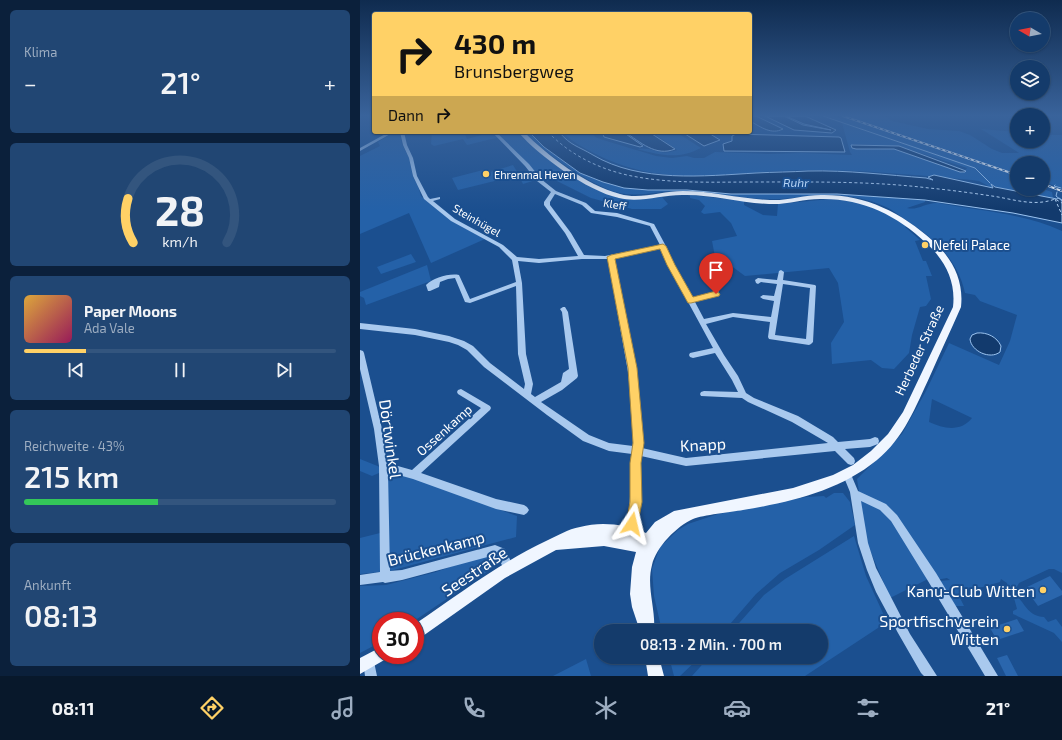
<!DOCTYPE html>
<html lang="de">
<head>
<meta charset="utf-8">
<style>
	:root { --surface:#143b6b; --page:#214673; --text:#f1f3f6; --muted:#9dadc1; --line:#33557e; --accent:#ffd166 }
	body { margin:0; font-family:"Exo 2",sans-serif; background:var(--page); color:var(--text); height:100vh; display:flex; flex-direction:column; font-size:15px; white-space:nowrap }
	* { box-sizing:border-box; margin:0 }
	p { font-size:13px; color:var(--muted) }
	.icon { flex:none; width:22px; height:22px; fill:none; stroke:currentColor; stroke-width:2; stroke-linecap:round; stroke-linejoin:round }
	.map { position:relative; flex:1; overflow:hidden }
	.side { display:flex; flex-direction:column; gap:10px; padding:10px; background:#0b203b; width:360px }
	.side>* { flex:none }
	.banner { position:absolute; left:12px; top:12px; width:380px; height:122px; border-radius:4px; box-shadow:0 1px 3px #0004,0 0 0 1px var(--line); background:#ffd166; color:#111; overflow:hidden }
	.needle { width:26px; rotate:279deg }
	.fabs { position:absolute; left:650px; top:12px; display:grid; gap:8px }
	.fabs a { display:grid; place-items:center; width:40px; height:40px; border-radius:50%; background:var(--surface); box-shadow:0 1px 3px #0004,0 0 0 1px var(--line); font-size:20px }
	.speed { position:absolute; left:12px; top:612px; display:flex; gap:8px; font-size:20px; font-weight:700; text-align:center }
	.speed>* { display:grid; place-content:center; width:52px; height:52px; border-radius:50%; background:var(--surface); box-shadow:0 1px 3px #0004,0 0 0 1px var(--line); line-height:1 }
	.speed .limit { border:6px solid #d22; background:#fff; color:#111 }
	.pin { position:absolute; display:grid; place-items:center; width:34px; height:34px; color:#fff; margin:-41px -17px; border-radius:50% 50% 50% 0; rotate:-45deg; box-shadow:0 0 4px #0007 }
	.pin .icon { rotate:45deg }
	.me { position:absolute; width:44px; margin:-22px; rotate:10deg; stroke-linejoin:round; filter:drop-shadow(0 0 3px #0008) }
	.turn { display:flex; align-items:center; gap:14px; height:84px; padding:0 16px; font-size:18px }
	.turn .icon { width:52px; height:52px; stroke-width:2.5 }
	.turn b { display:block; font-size:28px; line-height:34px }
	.then { display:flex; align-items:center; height:38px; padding:0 16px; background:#0003; gap:8px; font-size:15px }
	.big { font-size:30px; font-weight:600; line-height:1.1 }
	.side .tile { flex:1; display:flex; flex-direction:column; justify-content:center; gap:6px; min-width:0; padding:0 14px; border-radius:6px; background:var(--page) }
	.side .dial { align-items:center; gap:0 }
	.dial svg { height:104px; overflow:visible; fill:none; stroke:var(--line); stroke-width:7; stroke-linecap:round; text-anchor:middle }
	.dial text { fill:var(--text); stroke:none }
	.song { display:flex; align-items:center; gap:12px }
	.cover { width:48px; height:48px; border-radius:6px; background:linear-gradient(135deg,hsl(40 70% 55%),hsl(330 70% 35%)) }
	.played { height:4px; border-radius:2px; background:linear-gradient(90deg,var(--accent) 20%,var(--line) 20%) }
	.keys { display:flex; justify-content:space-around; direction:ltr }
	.heat { display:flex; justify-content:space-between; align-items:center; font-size:22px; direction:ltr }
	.charge { height:6px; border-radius:3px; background:linear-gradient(90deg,#34c759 43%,var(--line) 0) }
	.trip { position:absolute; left:234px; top:624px; width:234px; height:40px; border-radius:20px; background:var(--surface); box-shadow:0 1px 3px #0004,0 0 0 1px var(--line); font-weight:600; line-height:40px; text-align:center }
	.tabs { display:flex; height:64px; justify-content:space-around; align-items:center; background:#08182b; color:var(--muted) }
	.tabs .icon { width:28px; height:28px }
	.tabs .selected { color:var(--accent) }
	.tabs b { font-size:18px; color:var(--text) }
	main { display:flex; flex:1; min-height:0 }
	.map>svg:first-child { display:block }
</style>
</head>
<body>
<main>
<section class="side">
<div class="tile"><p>Klima</p>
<div class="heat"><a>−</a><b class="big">21°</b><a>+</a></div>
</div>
<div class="tile dial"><svg viewBox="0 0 100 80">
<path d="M14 69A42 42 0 1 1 86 69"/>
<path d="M14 69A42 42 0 0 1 10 35" stroke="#ffd166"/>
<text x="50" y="56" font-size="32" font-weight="700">28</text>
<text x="50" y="72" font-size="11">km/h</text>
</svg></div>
<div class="tile">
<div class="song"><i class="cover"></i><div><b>Paper Moons</b><p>Ada Vale</p></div></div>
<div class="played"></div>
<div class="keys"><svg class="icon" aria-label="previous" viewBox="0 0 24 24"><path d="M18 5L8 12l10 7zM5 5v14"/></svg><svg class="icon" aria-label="pause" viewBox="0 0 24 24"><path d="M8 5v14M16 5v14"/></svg><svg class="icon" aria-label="next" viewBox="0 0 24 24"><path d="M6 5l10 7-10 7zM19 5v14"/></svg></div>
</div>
<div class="tile"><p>Reichweite · 43%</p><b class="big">215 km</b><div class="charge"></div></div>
<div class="tile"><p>Ankunft</p><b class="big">08:13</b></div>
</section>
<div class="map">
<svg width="702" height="676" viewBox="0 0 702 676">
	<rect width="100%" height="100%" fill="#1b4f8f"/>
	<path fill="#2461a8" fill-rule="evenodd" d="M465,116H473L486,120L482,116H520L527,117L532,121L568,129L599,131L610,135L632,149L642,153H659L621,129L657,132V141H683V135H702V188L683,182V163H657V176L649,175L657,179V189H683L692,192L693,198L635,187L633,185L634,188H632L619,181L612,180C558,175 503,170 449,170C378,170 315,189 246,159C229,151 215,144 202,132H233L235,137L243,140L296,156L312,158L327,156L334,158H344L355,152L408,154L442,153L492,155L490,152L482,123L600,163ZM494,144L539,146L607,168L603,173L534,149H496L491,146Z
		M34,132H40L42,144L49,158L53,177L58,186L61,196L91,221L125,239L71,263L49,213L0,234V156L20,146L18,142Z
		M72,132H104L107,139L133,132H159L163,138L182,153L223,182L276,199L302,197L308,204L301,209H272L231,198L195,180L182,181L179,179L163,184L159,176L174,173L140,137L107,145L103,139L74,146L71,144Z
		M165,132H169L184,147L220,173L243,182L264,188L288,190H327L371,194H477L565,200V202L547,208C557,211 567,202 578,203C620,211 663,213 702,231V573L694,569H689L659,583L654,592L651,593L648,588L647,583L641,579L640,582L598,594L604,606H592L579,581L590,580L587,578L576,580L572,577L530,598L507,543L497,479L542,434L566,391L589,343L639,365L650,341L657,315L620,301L615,295L605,293C598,260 574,238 546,220C540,216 533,210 526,207C509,199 488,195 470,195C450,194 430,200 409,199C379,199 349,191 319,191C297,191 277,198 256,192C230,185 183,152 165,132ZM572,399L612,418C601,432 584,429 569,422Z
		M292,132H316L341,148C317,160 301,155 277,149C293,146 300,157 317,150Z
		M153,165L159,175L98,190L92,178L127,169L130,172Z
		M330,195L384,201V205L403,215L417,216L418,204L470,199L504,203L548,225L545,227L560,240L555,241L563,261H566L572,276H566L571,299L566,306L560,307L552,335L549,353L534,369L522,368L511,360L472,364L471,343L484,322L478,283L469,268L385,276L366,262H356L352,241L377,236L371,223L360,212L344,214L341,212L345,206L339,200L330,198Z
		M51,254L56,262L21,274L17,267Z
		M67,265L71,281L6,305L4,298L0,296V292Z
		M0,459L20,467L19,473L12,476L0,471Z
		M31,470L157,516L156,537L30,571L0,574V538L20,533L25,472Z
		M474,493H483L490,502L495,525L459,550L420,573L396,594L364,631H302L294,596L292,569L300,547L318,530L328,524L358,514L446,497L464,496L466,498Z
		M494,536L506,576L527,622L445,676H332L349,657H461V631H372L404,595L425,579Z
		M128,556L137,558L134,567L54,621H21V642L0,653V586L26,585L76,572L112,559Z
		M658,597C666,606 669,616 684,617L688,622L696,619L702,627V642L694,633L653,614V611L657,609L654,598Z
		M309,657H340L320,676H314Z
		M226,659L231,676H193Z"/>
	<path fill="#123a6d" stroke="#9cc4f0" d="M390,116H396L423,129C411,135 401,127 390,121Z
		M405,116H424L443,125L471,130L444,124L426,116H445L476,130L472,133L434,130Z
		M169,132H199C211,146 218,146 233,155C280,183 344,176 396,173C414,172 431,172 448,171C487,170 527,175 566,178L573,180L568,177L574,175L633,188L631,184L635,187L697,199L699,198L702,200V223L653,213L565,200L477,194H371L327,190H288L264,188L243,182L220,173L184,147Z
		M242,132H263L283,146L280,147L244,137Z
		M265,132H289L315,149C296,157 280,142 265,132Z
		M322,132H347L360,140L344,146Z
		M376,134L479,137L481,138L485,152L364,151L363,144L372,141V136Z
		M491,145L539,146L606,171L605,172H600L534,149H496L492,148Z
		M617,333C627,332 637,337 641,346L640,352C630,360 611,351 610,339L612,335Z"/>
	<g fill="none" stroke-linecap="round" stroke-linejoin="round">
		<path stroke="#9cc4f0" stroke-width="1" d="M463,116L615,168L630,183
			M695,185L694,186L701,188
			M697,192L696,196L702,201"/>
		<path stroke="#b5d3f5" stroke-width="1" stroke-dasharray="3 2.5" stroke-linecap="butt" d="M188,132C209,154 237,168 267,175C308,184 351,182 394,182C452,182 511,181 569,188C590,190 612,193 632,196C653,199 674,207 695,199L702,203
			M695,199L702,215"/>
	</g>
	<path fill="#2a66ad" d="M690,576L702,591V595L678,606L665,588Z
		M657,619L664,631L637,640L630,628Z
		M647,655L658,676H646L637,658Z"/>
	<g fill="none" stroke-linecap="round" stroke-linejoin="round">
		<path fill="#a9c9ee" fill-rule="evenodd" d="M10,116H14V117H11Z
			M29,132H34L0,151V148Z
			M40,132H44L47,145L53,158L57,176L68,197L70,199L80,197V199L73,201L95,219L143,245L157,257L179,259L218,256L205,233L184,205V202L191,192L177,181L165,166L132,132H136L169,164L181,179L196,191L226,203L235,211L257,213L294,224L308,250L314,265L332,298L353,293V287H355L358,289L359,294L358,296L335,302L344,319L373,313L411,317L414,301L403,299L400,297L403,295L414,296L417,284L401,282L398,284L396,283L395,280L398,278L417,280L419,271L421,270L424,272L423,280L455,285L456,286L453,342L451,344L449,345L409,339L408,337L410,322L373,317L346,324L364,355L378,376L386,393L394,398L438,416L473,437L478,442L510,439L515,437L518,438L519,441L518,444L510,447L485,449L494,458L495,461L494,464L491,465L488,464L475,451L326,466L281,456C278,485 283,511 271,539L268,541L265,539L263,536C273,509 269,482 272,454L249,451L223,441L187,415L124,367L107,350L98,345L89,342L55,335L0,329V323L55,329L89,336L104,341L113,346L130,363L164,389L165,384L158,354L156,286L110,303L105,302L95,278L88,279L80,282L79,287L70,291H68L66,285C73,278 89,273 99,275L110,299L156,282L152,260L139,247L91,221L64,199L53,176L49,158L43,145ZM195,194L222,205L231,213L257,217L290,226L300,245L245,256L224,255L211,233L190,205V202ZM301,248L308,265L353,348L330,353L329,355L330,357L333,358L355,353L372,380L378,392L344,391L341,392L340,394L341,396L382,398L388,402L432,422L468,443L326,458L282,448L281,419L276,372L254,258ZM222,259H248L268,372L273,419V446L249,443L229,435L181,402L202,390L217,378L218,376L208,312L205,307H203L200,309L202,312L209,369L203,373L201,382L175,397L171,394L173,384L166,354L162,283L158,261L179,263ZM423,284L450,288L446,339L415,335Z
			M0,350L3,351L4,353L22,429L27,463L52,470L121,408L98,394L97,392L98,390L101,389L130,406L131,408L130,410L61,473L136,499L164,505L167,507L169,510L167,513L164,515L136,509L53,479L28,472L30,571L42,570L135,545L145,549L154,568L153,572L149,573C141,570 142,559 135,555L42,580L25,583L23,582L0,585V575L20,572L19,466L14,429L0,369Z
			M487,471L490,472L498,491L526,504L537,515L576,573L638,676H625L568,581L531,521L520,510L501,501L508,543L516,568L550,634L577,676H564L561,673L538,633L516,592L507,570L498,543L490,492L483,475L484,472Z
			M9,655L13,657L17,676H5L3,661L5,657Z"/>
		<path fill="#f0f6ff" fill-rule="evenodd" d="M158,132H164C188,156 226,185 260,194C280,200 302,191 323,191C352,191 381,199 410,200C427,201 444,195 461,195C504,194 541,212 573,241C592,258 604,280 601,307C591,330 580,353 570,376C556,406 544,438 517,460C479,491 431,502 383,510C371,512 343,515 333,519C317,526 296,547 292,565C286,587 296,609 294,631H280L272,607L270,594L272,567L276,552L244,546L196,550L145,578L60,638L55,640V624C98,595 139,563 186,541C197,536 208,529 220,527C241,521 265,524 286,533L295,522L314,511L433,488L473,475L493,465L511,451L528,434L543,412L593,307C596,281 585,260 566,243C537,215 501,198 460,199C443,199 427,205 409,204C380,203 351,194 322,195C301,195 280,203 259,198C227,191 179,156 158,132Z
			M21,647V655H28L26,659L0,674V658Z
			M285,657H299L304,676H288Z"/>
		<g stroke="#fff" stroke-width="2">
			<path id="rail" d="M483,116L657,175
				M683,184L702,191"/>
		</g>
		<use href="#rail" stroke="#1b4f8f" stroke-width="1" stroke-dasharray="3" stroke-linecap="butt"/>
	</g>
	<linearGradient id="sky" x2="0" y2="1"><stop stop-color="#0f2b4f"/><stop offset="0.55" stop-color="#39639b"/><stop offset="1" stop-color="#39639b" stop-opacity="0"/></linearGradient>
	<rect width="702" height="210" fill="url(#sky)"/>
	<path fill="#ffd166" stroke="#a68842" d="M303,244L306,246L315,265L333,297L356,291L360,294L359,296L331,303H328L307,265L300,249L255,259L277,368L284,443L281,463L282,502L277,528L272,530L268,528L266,524L270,502V463L273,443L268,368L247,257L251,255Z"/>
	<g fill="#ffd166" stroke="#1b4f8f" stroke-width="1.5">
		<circle cx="126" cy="174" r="4"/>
		<circle cx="565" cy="245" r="4"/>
		<circle cx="683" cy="590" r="4"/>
		<circle cx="647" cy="629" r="4"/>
	</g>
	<g text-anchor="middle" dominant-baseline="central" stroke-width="4" stroke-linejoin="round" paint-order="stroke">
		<g font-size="11" fill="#fff" stroke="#1b4f8f" text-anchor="start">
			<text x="134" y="174">Ehrenmal Heven</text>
		</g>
		<g font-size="11" fill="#fff" stroke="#1b4f8f">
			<text transform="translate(255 204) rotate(10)">Kleff</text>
			<text transform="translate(117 220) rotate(30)">Steinhügel</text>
		</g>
		<g font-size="12" font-style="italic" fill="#b5d3f5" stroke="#1b4f8f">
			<text x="436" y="182">Ruhr</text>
		</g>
		<g font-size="13" fill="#fff" stroke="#1b4f8f" text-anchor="start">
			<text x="573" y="245">Nefeli Palace</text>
		</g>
		<g font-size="13" fill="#fff" stroke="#1b4f8f">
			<text transform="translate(559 350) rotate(-65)">Herbeder Straße</text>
			<text transform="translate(84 430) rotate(-42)">Ossenkamp</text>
		</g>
		<g font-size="16" fill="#fff" stroke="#1b4f8f">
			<text transform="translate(31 439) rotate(82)">Dörtwinkel</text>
			<text transform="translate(343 444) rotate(-3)">Knapp</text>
			<text transform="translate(76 548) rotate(-14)">Brückenkamp</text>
			<text transform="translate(114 571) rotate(-34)">Seestraße</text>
		</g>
		<g font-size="16" fill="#fff" stroke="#1b4f8f" text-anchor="end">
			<text x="675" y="590">Kanu-Club Witten</text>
			<text x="639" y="620">Sportfischverein<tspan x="639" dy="18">Witten</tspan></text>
		</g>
	</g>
</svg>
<div class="fabs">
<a><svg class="needle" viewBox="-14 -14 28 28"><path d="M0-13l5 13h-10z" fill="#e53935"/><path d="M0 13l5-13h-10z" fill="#9dadc1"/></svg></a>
<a><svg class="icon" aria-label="layers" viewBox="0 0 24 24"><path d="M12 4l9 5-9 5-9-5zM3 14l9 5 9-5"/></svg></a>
<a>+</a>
<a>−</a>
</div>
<div class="speed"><div class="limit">30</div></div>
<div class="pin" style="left:356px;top:294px;background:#d93025"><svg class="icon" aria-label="arrive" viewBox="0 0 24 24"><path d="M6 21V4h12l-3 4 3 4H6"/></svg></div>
<svg class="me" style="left:272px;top:524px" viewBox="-20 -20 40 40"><path d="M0-17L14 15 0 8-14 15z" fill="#ffd166" stroke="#fff" stroke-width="4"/></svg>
<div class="trip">08:13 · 2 Min. · 700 m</div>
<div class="banner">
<div class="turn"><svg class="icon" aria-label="right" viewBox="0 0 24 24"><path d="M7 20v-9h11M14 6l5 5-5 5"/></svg><div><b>430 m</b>Brunsbergweg</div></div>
<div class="then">Dann<svg class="icon" aria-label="right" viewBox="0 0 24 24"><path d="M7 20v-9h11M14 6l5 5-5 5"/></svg></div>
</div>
</div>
</main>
<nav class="tabs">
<b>08:11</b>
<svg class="icon selected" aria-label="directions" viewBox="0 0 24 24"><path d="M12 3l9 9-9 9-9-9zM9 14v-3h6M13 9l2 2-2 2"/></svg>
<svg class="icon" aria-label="music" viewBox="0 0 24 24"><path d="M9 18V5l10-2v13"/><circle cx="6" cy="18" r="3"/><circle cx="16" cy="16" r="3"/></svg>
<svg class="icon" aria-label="phone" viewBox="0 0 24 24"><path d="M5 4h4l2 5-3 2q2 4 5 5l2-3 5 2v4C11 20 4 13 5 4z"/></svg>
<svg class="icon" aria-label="climate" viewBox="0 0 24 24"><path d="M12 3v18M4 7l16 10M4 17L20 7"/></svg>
<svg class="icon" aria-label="car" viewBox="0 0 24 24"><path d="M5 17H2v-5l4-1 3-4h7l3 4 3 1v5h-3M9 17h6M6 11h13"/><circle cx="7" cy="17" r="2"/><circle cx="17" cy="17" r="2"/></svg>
<svg class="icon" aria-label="filters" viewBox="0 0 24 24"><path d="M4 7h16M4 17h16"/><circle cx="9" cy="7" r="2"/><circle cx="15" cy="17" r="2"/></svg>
<b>21°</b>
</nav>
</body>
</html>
